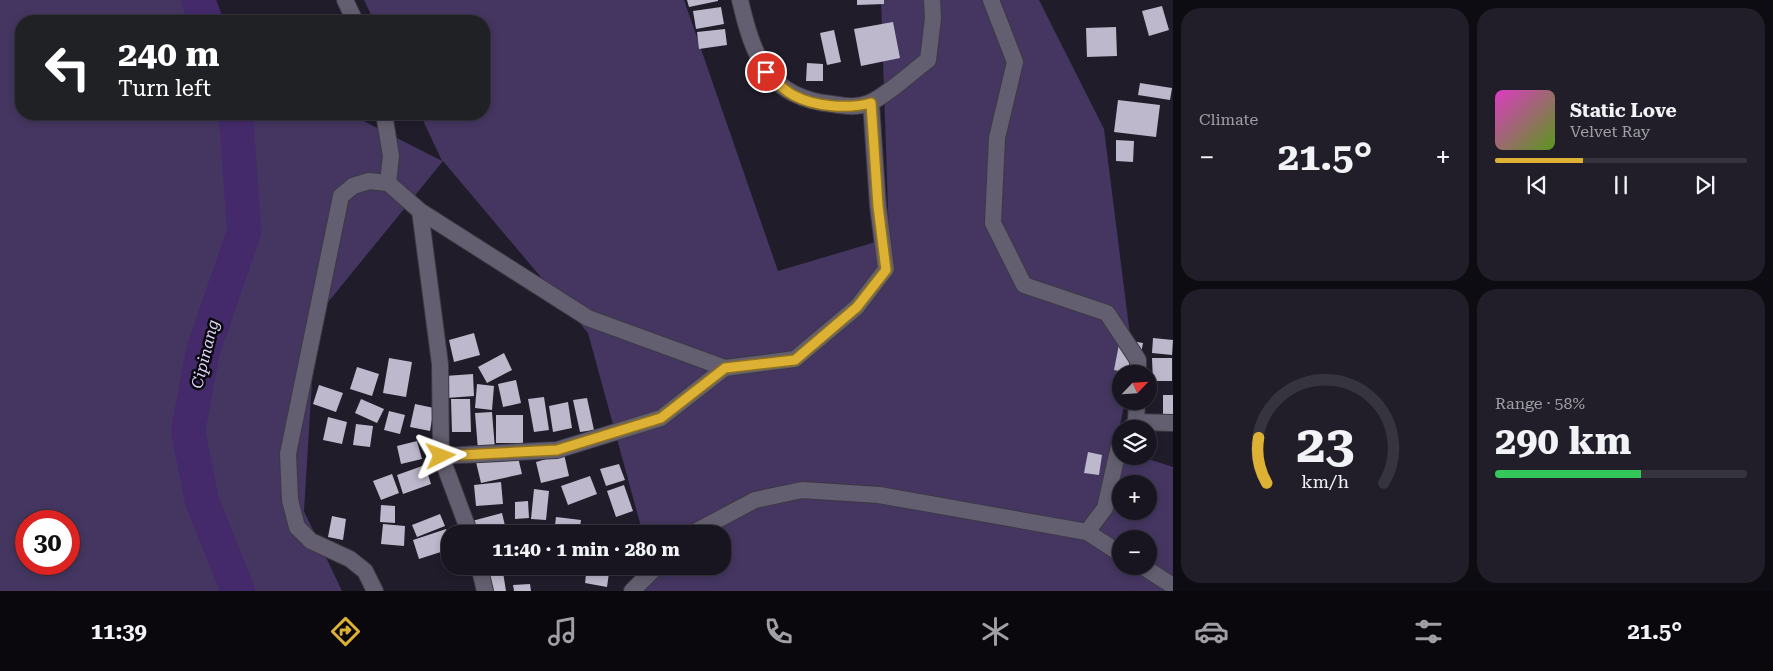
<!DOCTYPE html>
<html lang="en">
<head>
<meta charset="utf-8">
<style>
	:root { --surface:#181520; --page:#211e29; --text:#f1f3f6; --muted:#9f9fa5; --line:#36343e; --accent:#ddb133 }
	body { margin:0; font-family:"Roboto Serif",serif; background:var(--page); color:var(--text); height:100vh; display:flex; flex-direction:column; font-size:19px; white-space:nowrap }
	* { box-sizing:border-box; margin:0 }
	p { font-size:16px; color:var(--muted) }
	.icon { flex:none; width:28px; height:28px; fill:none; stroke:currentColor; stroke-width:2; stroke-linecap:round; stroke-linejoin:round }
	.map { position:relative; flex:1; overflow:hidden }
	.sheet { display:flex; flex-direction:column; gap:8px; padding:8px; background:#0d0c12; width:600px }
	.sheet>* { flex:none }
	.hud { position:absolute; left:15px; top:15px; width:475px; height:105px; border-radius:20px; box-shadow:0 2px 8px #0003,0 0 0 1px var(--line); background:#202124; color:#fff; overflow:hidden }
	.needle { width:32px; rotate:65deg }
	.tools { position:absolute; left:1112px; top:365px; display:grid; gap:10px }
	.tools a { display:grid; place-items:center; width:45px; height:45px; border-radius:50%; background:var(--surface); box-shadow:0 2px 8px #0003,0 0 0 1px var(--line); font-size:25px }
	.speed { position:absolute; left:15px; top:510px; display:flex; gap:10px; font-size:25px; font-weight:700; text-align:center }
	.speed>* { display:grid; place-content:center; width:65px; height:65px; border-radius:50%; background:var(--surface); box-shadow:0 2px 8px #0003,0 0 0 1px var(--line); line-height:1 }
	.speed .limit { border:8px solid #d22; background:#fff; color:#111 }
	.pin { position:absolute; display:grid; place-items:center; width:42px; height:42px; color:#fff; margin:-21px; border:2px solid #fff; border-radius:50%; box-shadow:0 1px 5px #0007 }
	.me { position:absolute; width:55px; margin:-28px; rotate:87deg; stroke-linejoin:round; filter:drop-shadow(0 0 4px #0008) }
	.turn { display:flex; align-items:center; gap:18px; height:105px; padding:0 20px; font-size:22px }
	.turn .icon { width:65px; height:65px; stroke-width:2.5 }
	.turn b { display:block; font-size:35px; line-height:42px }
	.big { font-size:38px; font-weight:700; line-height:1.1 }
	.sheet .tile { flex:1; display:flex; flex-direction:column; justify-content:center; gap:8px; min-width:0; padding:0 18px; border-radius:20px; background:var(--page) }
	.sheet .dial { align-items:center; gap:0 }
	.dial svg { height:130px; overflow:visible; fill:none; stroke:var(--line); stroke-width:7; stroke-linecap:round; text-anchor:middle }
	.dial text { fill:var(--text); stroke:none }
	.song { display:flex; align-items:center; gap:15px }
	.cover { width:60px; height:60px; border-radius:8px; background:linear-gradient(135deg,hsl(310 70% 55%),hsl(90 70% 35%)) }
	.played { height:5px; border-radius:2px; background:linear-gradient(90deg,var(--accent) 35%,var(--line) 35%) }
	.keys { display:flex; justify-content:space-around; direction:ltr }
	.heat { display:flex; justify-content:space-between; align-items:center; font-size:28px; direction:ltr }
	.charge { height:8px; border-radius:4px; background:linear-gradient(90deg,#34c759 58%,var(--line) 0) }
	.sheet .tiles { flex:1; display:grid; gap:8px; grid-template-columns:repeat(2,1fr) }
	.trip { position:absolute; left:441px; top:525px; width:290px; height:50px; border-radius:20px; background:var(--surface); box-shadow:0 2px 8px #0003,0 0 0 1px var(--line); font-weight:700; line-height:50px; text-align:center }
	.tab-bar { display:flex; height:80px; justify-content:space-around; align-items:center; background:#0a080d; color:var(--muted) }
	.tab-bar .icon { width:35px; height:35px }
	.tab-bar .active { color:var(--accent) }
	.tab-bar b { font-size:22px; color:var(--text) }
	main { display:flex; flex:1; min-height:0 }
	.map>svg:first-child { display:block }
</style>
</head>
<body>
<main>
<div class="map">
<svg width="1173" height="591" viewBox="0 0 1173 591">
	<rect width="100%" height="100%" fill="#201c2a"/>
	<path fill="#443660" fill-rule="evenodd" d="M0,0H206L220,21H21V114H350L442,161L420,114H484V21H374L364,0H684L778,271L889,238L881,0H1039L1104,129L1133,359L1130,374H1121V401H1125L1115,449L1121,456H1139L1173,467V591H625L655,580L652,566H722V534H643L588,333L443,161L316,317L304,511L342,591H0ZM1121,484H1149V511H1121ZM26,521H69V564H26ZM1121,539H1149V566H1121Z"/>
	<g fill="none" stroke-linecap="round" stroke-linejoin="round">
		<path stroke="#442a6b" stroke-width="34" d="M198,0L206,21
			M234,114L237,126L244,232L203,351L188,431L202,501L238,591"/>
	</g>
	<path fill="#bdb8cb" d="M687,0H718V1L689,7Z
		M857,0H884V4L857,5Z
		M1162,6L1169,30L1149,36L1142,11Z
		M721,7L724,24L696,29L693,11Z
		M893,22L900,58L861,66L854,29Z
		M1116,27L1117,56L1087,57L1086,28Z
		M725,29L727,45L699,49L697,32Z
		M834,30L841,62L827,65L820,33Z
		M807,63L823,64V81H806Z
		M1140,83L1172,88L1170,100L1138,95Z
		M1118,100L1160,105L1156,137L1114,132Z
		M1116,140L1134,141L1133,162L1116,161Z
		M474,333L480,355L454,362L449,340Z
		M1153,338L1173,340L1172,355L1152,353Z
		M1120,339L1143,343L1137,374L1114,370Z
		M504,353L512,370L487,383L478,367Z
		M389,358L412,362L406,397L383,393Z
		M1152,358H1172V381H1153Z
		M357,367L379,374L372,396L350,389Z
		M473,374L474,396L447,398L445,376Z
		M516,380L521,403L503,407L498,384Z
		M477,384L494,386L492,410L475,408Z
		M319,385L343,393L336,412L313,404Z
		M1163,395H1173V414H1163Z
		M544,397L549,430L534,432L528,399Z
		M587,398L594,430L580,432L573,400Z
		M361,399L384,409L377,423L355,413Z
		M451,399H470L471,432H452Z
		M568,402L572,428L553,432L549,406Z
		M415,404L434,408L430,431L410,427Z
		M389,411L405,415L400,434L384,430Z
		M492,412L495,449L478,450L475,413Z
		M496,415H523V443H496Z
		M328,417L347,422L342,444L323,440Z
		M356,424L373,426L370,447L353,445Z
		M417,441L422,459L401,464L397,446Z
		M1088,452L1102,455L1099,475L1084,473Z
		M517,453L522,474L481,483L476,462Z
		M564,454L569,476L541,483L536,462Z
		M619,464L625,480L606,486L600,469Z
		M425,465L431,484L403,494L397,475Z
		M392,474L399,493L381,500L373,481Z
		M590,476L597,494L568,505L561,486Z
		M501,482L503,504L476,506L474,485Z
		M624,485L633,511L616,517L607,491Z
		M534,489L549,491L546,520L531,519Z
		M528,501L529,518L515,519V502Z
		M381,505L395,506V523L380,522Z
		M502,513L507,534H476L472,521Z
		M440,514L445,526L417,537L412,525Z
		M332,516L346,519L343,540L328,537Z
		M556,517L581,520L579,534H554Z
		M383,524L405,526L404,546L381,544Z
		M518,524L543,527L542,534H517Z
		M446,529L450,549L419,559L413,540Z
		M485,566H502L506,591H489Z
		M587,566H610L607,587L585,583Z
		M530,584L531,591H514L513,585Z"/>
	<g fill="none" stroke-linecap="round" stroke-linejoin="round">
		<g stroke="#3d3944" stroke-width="18">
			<path id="street" d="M345,0L355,21
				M740,0C753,56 768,98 832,104C845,106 857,108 869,103C885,97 913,71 928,60L933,18L932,0
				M991,0L1015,62L997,138L993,223L1024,285L1107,313L1138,360V374
				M384,114L391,156L388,183
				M420,211L440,364L441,456L470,534
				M1136,422L1137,401
				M1130,429L1136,422L1173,423
				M441,456L557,450L661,418L725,368
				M1087,532L1105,508L1121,437
				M691,534L755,500L802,490L879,495L1087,532L1121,554
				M479,566L485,591
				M1142,566L1173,586
				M375,591L365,571L350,559L311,541L297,527L290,500L288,454L341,196L353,186L369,181L388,183L420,211L588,318L725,368L795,359L857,307L886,269L878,206L871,103
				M632,591L657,566"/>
		</g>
		<use href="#street" stroke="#645f70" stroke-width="16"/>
	</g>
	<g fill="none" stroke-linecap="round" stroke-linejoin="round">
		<g stroke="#907321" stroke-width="12">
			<path id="route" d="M441,456L557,450L661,418L725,368L795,360L857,307L886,270L878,206L871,103C848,109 815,107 793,95C783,90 774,79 766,72"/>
		</g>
		<use href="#route" stroke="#ddb133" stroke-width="9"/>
	</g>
	<g text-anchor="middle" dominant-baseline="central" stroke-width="5" stroke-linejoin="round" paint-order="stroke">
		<g font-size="16" font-style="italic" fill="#e0d4fc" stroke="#09080d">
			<text transform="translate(205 354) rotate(-76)">Cipinang</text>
		</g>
	</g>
</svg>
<div class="tools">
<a><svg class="needle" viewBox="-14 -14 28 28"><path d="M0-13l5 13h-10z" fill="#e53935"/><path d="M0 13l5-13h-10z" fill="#9f9fa5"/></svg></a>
<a><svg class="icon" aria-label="layers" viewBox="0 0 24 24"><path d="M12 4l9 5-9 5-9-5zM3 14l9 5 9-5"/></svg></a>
<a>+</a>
<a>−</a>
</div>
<div class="speed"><div class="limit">30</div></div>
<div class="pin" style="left:766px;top:72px;background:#d93025"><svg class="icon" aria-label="arrive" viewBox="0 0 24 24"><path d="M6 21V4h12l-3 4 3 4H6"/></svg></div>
<svg class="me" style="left:441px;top:456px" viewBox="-20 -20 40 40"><path d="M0-17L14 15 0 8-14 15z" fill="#ddb133" stroke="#fff" stroke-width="4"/></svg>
<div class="trip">11:40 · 1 min · 280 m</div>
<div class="hud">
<div class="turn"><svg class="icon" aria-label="left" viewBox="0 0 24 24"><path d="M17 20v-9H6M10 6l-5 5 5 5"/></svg><div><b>240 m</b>Turn left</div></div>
</div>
</div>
<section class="sheet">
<div class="tiles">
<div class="tile"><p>Climate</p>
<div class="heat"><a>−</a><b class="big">21.5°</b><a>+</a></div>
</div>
<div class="tile">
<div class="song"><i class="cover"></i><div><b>Static Love</b><p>Velvet Ray</p></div></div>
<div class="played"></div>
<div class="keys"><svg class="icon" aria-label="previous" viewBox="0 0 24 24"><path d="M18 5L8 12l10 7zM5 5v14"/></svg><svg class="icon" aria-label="pause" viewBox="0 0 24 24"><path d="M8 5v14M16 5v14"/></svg><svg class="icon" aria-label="next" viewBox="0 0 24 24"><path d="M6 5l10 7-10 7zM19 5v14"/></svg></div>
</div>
<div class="tile dial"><svg viewBox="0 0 100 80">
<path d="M14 69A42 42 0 1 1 86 69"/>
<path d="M14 69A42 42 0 0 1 9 41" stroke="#ddb133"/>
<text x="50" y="56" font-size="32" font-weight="700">23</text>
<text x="50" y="72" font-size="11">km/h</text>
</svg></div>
<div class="tile"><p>Range · 58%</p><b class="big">290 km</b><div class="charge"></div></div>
</div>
</section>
</main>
<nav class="tab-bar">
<b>11:39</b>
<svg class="icon active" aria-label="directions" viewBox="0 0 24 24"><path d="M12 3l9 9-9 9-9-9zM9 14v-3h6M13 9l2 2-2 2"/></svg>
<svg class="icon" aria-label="music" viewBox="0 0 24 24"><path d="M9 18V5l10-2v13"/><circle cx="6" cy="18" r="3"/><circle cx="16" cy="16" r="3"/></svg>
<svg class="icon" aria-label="phone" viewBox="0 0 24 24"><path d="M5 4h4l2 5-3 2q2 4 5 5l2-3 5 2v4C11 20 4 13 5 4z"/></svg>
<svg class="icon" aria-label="climate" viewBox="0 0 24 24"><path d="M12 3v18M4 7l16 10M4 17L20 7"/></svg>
<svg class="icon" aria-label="car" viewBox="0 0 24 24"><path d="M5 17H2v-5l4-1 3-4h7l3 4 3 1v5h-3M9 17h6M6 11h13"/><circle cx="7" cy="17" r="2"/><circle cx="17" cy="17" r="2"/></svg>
<svg class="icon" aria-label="filters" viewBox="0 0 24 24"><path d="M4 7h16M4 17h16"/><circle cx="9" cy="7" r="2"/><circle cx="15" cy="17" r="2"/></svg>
<b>21.5°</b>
</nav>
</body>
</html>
